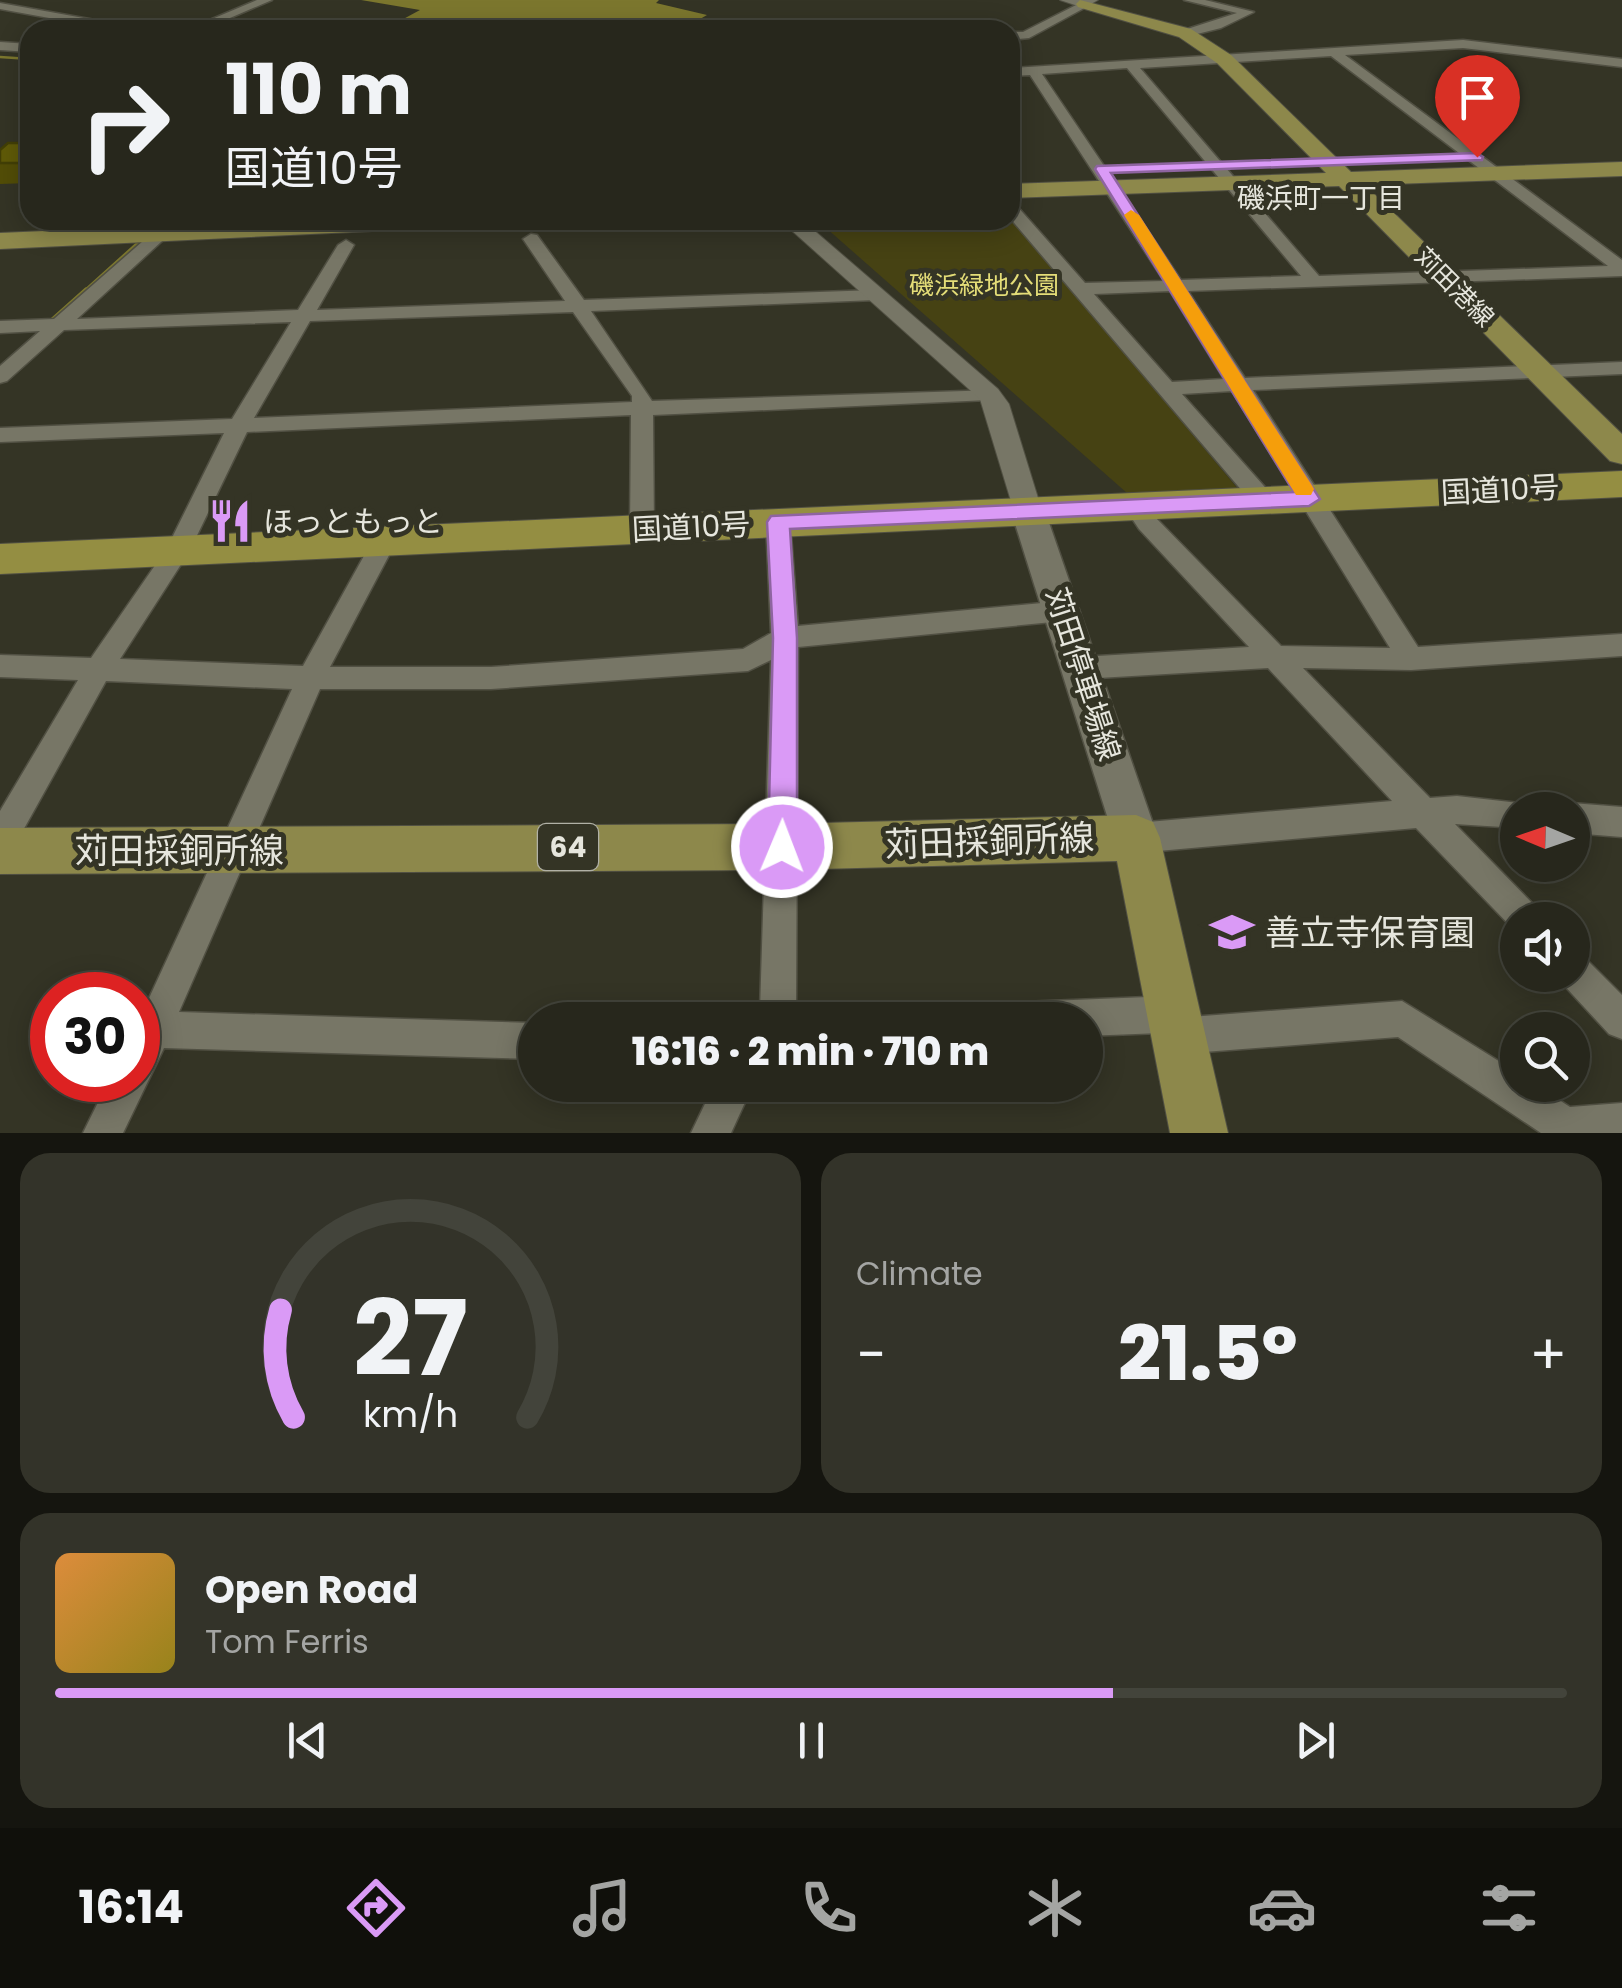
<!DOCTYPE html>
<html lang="en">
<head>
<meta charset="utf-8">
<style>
	:root { --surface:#27271c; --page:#333329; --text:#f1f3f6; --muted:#a4a5a3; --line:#43443b; --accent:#da9af6 }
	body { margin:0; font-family:Poppins,"Noto Sans JP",sans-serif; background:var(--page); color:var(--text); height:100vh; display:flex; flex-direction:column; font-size:38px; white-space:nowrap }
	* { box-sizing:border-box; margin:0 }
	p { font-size:32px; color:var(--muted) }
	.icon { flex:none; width:55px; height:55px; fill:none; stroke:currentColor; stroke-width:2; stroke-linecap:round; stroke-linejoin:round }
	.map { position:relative; height:1133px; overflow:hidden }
	.side { display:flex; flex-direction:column; gap:20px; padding:20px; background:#15150f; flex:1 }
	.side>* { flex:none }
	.guide { position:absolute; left:20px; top:20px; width:1000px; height:210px; border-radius:30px; box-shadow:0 5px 25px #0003,0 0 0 2px var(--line); background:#27271c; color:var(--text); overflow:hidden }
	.needle { width:65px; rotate:272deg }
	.buttons { position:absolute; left:1500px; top:792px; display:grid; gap:20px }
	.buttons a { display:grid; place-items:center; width:90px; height:90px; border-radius:50%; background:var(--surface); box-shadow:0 5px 25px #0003,0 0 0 2px var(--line); font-size:50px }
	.speed { position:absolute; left:30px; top:972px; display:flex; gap:20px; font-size:50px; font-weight:700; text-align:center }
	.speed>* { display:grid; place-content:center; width:130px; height:130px; border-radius:50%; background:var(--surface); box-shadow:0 5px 25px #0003,0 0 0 2px var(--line); line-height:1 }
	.speed .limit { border:15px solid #d22; background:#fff; color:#111 }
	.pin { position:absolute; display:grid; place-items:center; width:85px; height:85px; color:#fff; margin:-102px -42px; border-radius:50% 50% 50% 0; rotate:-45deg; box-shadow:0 0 10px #0007 }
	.pin .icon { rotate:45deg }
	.me { position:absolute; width:110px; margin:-55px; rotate:1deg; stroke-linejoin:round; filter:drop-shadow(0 0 8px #0008) }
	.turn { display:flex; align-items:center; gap:35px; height:210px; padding:0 40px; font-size:45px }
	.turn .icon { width:130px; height:130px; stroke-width:2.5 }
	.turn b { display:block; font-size:70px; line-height:85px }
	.big { font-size:75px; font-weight:800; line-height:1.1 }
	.side .card { flex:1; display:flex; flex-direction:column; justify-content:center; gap:15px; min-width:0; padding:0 35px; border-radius:30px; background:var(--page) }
	.side .dial { align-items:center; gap:0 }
	.dial svg { height:260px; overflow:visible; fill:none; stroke:var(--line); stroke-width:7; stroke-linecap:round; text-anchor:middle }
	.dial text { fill:var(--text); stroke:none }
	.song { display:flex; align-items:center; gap:30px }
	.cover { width:120px; height:120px; border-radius:15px; background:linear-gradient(135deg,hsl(30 70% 55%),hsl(50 70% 35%)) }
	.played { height:10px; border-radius:5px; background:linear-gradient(90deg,var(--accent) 70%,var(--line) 70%) }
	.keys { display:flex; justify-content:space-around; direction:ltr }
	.heat { display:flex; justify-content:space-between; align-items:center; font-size:55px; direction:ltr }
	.side .tiles { flex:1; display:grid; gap:20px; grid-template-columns:1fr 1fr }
	.card:last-child { grid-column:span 2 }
	.trip { position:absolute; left:518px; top:1002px; width:585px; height:100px; border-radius:50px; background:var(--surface); box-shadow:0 5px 25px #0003,0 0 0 2px var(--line); font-weight:800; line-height:100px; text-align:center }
	.tab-bar { display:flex; height:160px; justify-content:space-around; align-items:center; background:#10100b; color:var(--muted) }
	.tab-bar .icon { width:70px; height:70px }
	.tab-bar .active { color:var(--accent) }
	.tab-bar b { font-size:45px; color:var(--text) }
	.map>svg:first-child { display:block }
</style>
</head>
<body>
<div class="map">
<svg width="1622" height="1133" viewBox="0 0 1622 1133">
	<rect width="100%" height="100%" fill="#343425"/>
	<path fill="#464213" d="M1010,216L1238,489L1127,493L825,227L833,220H1010Z"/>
	<path fill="#7c772e" d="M361,0H659L656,3L707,15L681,30H511L502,27L488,30H383L420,10Z"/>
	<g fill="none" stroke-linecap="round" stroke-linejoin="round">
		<path stroke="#7c772e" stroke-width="2.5" d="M0,57L30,59"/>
		<path stroke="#7c772e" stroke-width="4" d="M154,229L164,220
			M83,293L144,238"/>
		<path stroke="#7c772e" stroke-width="5" d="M49,323L86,290"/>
		<g stroke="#515043" stroke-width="3">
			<path id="minor" d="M257,0H272L202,30H186Z
				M1184,0H1205L1254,12L1221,28L1185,37L1181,31L1237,13Z
				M1084,1L1088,6L1029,38L1010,40V32H1023Z
				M0,3L134,27L140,30H115L0,9Z
				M1463,40L1622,59V67L1463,48L1345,55L1622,260V276L1188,291L1245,378L1622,362V374L1253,390L1418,647L1622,634V656L1411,670L1303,668L1430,798L1457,796L1529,804L1532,810H1518V828L1455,824L1537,908L1542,920H1518V934L1416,828L1136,853L1125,849L1120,838L1125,827L1136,823L1392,801L1268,668L1081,679L1071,676L1067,668L1071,660L1081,657L1249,647L1139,529L1123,505L1127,499H1143L1155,517L1281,646L1390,648L1232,391L1182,394L1271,494L1275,500L1271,506H1255L1010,218V203L1016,205L1085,283L1164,281L1030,75L1010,76V68ZM1331,56L1608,266L1319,276L1140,68ZM1127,68L1301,276L1181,280L1042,74ZM1170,291L1224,379L1172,382L1094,294Z
				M0,42L30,44V52L0,50Z
				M167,220H185L77,319L298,310L338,245L346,240L354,245L317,310L565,301L523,239L531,234L537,235L584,300L876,290L885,295L876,300L591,311L652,401L996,390L999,394L989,400L653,415L654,530L642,539L630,530L631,415L247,432L189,552L120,659L303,666L375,536L384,533L396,542L330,667H491L743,649L771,633L766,522L778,514L790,522L798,626L1063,601L1072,604L1076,611L1072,618L1063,621L798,647L796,1010L792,1020H756L760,1010L771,660L748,671L491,689H320L179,1012L535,1023V1059L164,1048L123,1133H83L109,1080H138V1022L292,689L106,681L11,852L0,856V811L78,680L0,677V655L91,658L167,548L224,433L0,442V428L232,419L291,322L64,330L7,381L0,383V366L40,331L0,333V321L54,319ZM573,312L632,396V402L254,418L310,321Z
				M1572,803L1622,807V837L1572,833V810H1560Z
				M1572,952L1584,957L1622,995V1039L1609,1034L1560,981L1557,975H1572Z
				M1173,996L1186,1001L1190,1017L1402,1001L1518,1073V1085H1536L1570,1107L1622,1103V1133H1541L1398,1037L1178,1054L1165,1049L1161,1033L1085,1036V1020H1005L1010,1007L1023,1002Z
				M714,1085H753L731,1133H691Z"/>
		</g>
		<g stroke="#515043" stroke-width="2">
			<path id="tertiary" d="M1060,0H1098L1084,8Z
				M780,220H802L998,389L1009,404L1042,511L1038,518H1018L1014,511L980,399Z"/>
		</g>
		<g stroke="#515043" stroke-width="3">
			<path id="secondary" d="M1028,499L1040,503L1045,511L1158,838L1152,853L1136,859L1120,853L1114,838L1011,511L1016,503Z"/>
		</g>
		<g stroke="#515043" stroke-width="2">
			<path id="primary" d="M1080,0L1191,29L1231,55L1351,172L1622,162V176L1365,185L1622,434V464L1610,461L1339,186L1010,198V184L1326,173L1217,63L1179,37L1078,7L1076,4Z
				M295,220H468L456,227L0,249V233Z
				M1136,815L1153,822L1160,838L1228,1133H1170L1117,861L782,870L0,874V828L782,824Z"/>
		</g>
		<g stroke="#515043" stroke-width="2">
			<path id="trunk" d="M1622,471V497L0,574V544Z"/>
		</g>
		<use href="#minor" fill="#777666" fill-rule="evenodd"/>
		<use href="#tertiary" fill="#777666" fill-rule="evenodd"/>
		<use href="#secondary" fill="#777666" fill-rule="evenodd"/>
		<use href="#primary" fill="#8d884b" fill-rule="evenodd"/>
		<use href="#trunk" fill="#948e42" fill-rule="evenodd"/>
	</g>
	<path fill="#524d07" d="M30,143V183L0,184V150Z"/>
	<path fill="#423f06" d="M25,158L30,166V179L19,163Z"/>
	<path fill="#5f5a08" stroke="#423f06" stroke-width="2.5" d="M8,143H30V158H25L19,163H0V150Z"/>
	<path fill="#da9af6" stroke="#8e64a0" stroke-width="2.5" d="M1477,153L1483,157L1482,160L1111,173L1320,499L1309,506L790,529L797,638V847L793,857L782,861L772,857L768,847L773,638L767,522L771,516L1294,492L1095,169L1097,166Z"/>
	<path fill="#f59e0b" d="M1131,210L1139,215L1311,484L1314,489L1311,495H1296L1124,215Z"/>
	<defs>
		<g id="restaurant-bare" transform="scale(3.45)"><path d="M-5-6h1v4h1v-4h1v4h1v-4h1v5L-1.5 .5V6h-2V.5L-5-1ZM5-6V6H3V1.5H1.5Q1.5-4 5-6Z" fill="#da9af6" stroke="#343425" stroke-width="2.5" paint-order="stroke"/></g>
		<g id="school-bare" transform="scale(3.45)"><path d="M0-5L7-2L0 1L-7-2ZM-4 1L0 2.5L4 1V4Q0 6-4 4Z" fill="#da9af6" stroke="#343425" stroke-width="2.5" paint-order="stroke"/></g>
	</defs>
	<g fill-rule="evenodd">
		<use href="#restaurant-bare" x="230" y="521"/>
		<use href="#school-bare" x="1232" y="932"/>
	</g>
	<g text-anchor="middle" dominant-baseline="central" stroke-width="10" stroke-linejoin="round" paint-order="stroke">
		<g font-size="25" fill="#e4dd78" stroke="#343425">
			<text x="984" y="285">磯浜緑地公園</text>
		</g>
		<g font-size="25" fill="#e6e6dd" stroke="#343425">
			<text transform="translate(1454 287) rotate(45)">苅田港線</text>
		</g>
		<g font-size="28" fill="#e6e6dd" stroke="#343425">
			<text x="1321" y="198">磯浜町一丁目</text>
		</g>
		<rect fill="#343425" stroke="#b1b1a6" stroke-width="2.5" x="538" y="824" width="60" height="46" rx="8"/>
		<g font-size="28" font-weight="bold" fill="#e6e6dd">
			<text x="568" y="847">64</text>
		</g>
		<g font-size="30" fill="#e6e6dd" stroke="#343425">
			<text transform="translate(1500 490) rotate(-3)">国道10号</text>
			<text transform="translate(691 527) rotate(-3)">国道10号</text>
			<text transform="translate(1083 674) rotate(72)">苅田停車場線</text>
		</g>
		<g font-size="30" fill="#e6e6dd" stroke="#343425" text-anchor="start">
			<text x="263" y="521">ほっともっと</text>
		</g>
		<g font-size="35" fill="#e6e6dd" stroke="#343425">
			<text transform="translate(989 841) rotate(-2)">苅田採銅所線</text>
			<text x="179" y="850">苅田採銅所線</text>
		</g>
		<g font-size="35" fill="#e6e6dd" stroke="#343425" text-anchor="start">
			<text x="1265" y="932">善立寺保育園</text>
		</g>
	</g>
</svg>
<div class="buttons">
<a><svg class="needle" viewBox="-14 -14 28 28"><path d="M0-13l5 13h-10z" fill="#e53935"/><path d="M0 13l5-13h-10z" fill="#a4a5a3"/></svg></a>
<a><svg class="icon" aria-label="sound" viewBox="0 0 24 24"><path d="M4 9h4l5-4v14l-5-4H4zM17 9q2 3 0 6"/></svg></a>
<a><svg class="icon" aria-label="search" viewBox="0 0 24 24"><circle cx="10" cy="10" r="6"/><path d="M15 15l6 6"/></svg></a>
</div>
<div class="speed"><div class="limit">30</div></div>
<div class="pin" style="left:1477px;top:157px;background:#d93025"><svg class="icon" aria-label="arrive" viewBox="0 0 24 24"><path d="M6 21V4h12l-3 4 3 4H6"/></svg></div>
<svg class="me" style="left:782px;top:847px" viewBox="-20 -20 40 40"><circle r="17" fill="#da9af6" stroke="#fff" stroke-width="3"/><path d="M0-11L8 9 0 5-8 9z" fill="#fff"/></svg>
<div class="trip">16:16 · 2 min · 710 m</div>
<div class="guide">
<div class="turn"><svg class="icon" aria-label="right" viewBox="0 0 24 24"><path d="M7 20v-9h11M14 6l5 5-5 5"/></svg><div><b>110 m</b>国道10号</div></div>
</div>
</div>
<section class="side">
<div class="tiles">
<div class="card dial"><svg viewBox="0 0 100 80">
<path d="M14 69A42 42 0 1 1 86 69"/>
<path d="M14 69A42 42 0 0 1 10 36" stroke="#da9af6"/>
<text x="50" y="56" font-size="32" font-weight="700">27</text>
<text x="50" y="72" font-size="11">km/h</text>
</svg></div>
<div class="card"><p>Climate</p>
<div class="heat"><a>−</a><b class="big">21.5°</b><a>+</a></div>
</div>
<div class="card">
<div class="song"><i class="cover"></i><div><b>Open Road</b><p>Tom Ferris</p></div></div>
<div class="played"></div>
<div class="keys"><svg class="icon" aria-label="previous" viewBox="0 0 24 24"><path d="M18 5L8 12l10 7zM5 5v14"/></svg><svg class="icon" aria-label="pause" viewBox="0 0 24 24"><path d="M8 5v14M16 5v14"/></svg><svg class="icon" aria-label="next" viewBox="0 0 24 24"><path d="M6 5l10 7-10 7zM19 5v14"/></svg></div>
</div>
</div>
</section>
<nav class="tab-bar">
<b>16:14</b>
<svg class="icon active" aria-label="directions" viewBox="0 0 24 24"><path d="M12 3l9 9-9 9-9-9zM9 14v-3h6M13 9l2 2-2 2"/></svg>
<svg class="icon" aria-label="music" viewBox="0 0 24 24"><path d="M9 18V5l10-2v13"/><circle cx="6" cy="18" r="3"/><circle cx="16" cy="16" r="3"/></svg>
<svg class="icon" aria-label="phone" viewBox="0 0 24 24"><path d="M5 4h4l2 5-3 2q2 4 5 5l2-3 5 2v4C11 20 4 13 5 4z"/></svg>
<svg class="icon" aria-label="climate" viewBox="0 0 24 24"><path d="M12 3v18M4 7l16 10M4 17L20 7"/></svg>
<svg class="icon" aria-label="car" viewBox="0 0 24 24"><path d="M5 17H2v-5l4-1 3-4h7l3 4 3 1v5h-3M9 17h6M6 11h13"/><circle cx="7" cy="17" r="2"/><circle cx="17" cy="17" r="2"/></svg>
<svg class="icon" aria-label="filters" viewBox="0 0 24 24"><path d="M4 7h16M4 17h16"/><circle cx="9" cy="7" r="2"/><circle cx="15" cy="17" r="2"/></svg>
</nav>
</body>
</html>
